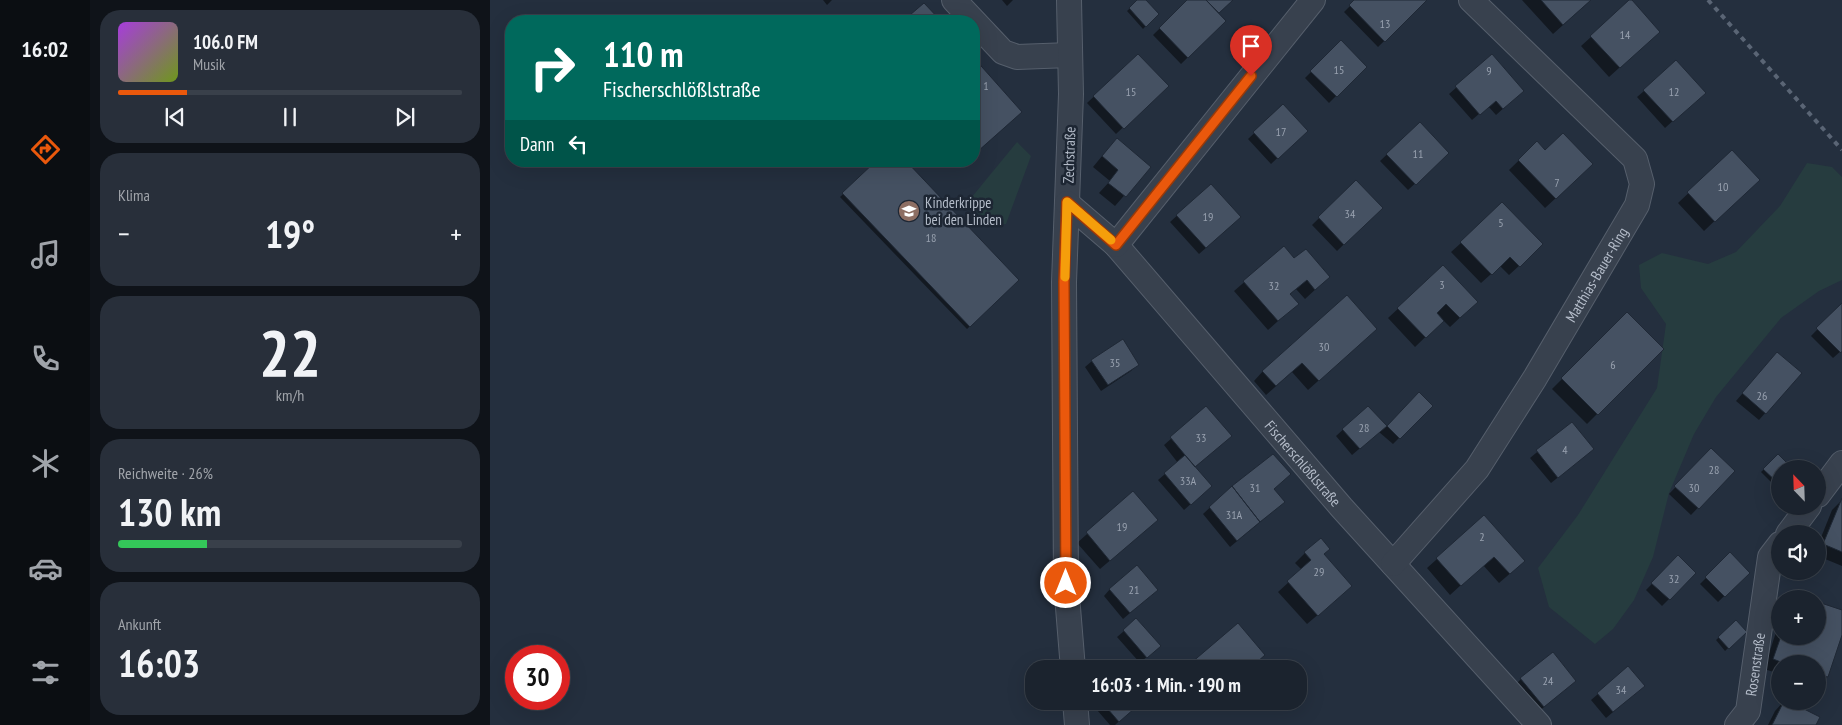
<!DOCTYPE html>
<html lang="de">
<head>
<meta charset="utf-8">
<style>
	:root { --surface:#1b232e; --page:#282f3a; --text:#f1f3f6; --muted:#a0a4aa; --line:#39404a; --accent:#ea580c }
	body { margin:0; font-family:"PT Sans Narrow",sans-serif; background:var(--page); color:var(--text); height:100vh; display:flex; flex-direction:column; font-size:19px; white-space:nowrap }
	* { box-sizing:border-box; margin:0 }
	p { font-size:16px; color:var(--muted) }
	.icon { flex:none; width:28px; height:28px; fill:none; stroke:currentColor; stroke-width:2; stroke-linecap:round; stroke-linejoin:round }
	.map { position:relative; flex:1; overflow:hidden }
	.drawer { display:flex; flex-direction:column; gap:10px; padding:10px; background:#0f1319; width:400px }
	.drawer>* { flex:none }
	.banner { position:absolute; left:15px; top:15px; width:475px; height:152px; border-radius:20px; box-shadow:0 5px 20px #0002,0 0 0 1px var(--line); background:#00695c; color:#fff; overflow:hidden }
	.needle { width:32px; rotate:337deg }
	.tools { position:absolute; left:1281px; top:460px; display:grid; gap:10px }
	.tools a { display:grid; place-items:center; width:55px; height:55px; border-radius:50%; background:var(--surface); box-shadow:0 5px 20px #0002,0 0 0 1px var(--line); font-size:25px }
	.speed { position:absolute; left:15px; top:645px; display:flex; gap:10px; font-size:25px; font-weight:700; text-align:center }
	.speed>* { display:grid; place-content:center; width:65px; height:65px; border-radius:50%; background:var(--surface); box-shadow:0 5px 20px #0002,0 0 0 1px var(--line); line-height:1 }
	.speed .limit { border:8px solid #d22; background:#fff; color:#111 }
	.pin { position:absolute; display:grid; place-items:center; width:42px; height:42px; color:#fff; margin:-51px -21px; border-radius:50% 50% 50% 0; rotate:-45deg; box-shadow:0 0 5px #0007 }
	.pin .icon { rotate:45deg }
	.me { position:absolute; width:55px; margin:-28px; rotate:0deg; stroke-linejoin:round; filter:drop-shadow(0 0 4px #0008) }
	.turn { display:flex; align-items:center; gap:18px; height:105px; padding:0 15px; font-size:22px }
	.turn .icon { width:65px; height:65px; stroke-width:2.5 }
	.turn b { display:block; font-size:35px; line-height:42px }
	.then { display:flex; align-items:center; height:48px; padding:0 15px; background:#0003; gap:10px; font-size:19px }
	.big { font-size:38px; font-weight:700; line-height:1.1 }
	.drawer .card { flex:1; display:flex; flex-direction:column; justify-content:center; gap:8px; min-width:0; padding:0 18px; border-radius:20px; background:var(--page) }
	.drawer .dial { align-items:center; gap:0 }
	.dial b { font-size:65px; line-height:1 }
	.song { display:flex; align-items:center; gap:15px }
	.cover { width:60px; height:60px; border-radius:8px; background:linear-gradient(135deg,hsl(280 70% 55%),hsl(80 70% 35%)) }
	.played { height:5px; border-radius:2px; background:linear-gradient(90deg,var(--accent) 20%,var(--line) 20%) }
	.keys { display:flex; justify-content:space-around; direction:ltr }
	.heat { display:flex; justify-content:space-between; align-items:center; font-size:28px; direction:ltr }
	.charge { height:8px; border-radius:4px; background:linear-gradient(90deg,#34c759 26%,var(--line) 0) }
	.trip { position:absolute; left:535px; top:660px; width:282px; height:50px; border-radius:20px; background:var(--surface); box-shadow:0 5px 20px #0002,0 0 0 1px var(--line); font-weight:700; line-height:50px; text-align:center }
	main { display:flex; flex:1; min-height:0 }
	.tabs { display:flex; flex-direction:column; width:90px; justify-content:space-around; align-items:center; background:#0b0e12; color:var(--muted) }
	.tabs .icon { width:35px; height:35px }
	.tabs .active { color:var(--accent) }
	.tabs b { font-size:22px; color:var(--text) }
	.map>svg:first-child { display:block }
</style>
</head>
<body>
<main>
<nav class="tabs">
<b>16:02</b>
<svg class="icon active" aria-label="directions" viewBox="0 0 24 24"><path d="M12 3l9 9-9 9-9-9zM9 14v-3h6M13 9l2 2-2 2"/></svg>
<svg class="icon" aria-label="music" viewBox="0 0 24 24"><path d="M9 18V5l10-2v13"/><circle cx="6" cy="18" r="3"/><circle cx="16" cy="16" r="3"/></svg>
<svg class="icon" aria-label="phone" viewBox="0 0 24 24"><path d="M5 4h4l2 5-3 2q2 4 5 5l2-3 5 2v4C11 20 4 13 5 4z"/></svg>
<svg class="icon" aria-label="climate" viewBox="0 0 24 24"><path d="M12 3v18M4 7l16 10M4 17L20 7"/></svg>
<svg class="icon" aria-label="car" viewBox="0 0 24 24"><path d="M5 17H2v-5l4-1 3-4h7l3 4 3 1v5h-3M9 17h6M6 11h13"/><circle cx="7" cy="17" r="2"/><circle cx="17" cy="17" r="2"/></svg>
<svg class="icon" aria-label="filters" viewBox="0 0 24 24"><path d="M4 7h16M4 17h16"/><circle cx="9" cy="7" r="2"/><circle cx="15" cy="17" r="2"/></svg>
</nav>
<section class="drawer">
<div class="card">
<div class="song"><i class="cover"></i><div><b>106.0 FM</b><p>Musik</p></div></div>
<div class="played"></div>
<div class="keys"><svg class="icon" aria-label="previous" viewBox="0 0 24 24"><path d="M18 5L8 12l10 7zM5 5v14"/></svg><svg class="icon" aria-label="pause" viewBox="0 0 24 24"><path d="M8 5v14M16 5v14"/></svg><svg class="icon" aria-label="next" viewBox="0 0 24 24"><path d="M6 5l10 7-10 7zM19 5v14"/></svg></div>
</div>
<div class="card"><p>Klima</p>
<div class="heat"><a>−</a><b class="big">19°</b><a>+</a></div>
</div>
<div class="card dial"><b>22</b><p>km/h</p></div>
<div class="card"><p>Reichweite · 26%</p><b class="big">130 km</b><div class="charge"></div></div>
<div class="card"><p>Ankunft</p><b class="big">16:03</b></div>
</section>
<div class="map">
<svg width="1352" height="725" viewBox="0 0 1352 725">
	<rect width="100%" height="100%" fill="#242f3e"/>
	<path fill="#263c3f" d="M527,142L541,156L516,224L501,226L477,203Z
		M1317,163L1342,167L1352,177V280L1329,291L1291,318L1226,397L1204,434L1179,493L1163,557L1144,600L1123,629L1105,644L1059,607L1048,568L1088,515L1167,388L1176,324L1151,288L1149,265L1172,253L1218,264L1246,252L1290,206Z"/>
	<path fill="#0007" d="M333,0H342L337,5Z
		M512,0H523L517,6Z
		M649,0H654L667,14L653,29L637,11Z
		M699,0H741L728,13L735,21L691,64L663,35Z
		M866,0H936L888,47L854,12Z
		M1032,0H1101L1063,34Z
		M1101,37L1159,41L1119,77L1091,46Z
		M851,42L875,67L839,103L815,78Z
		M648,55L677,86L626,134L597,103Z
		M1002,56L1026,97L1006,115L998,106L982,120L959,94Z
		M484,60L530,112L484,154Z
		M1154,91L1207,99L1175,128L1147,97Z
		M793,106L816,131L781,164L758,139Z
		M930,123L958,153L918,190L890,161Z
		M1047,143L1055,152L1092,174L1055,208L1019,170Z
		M617,150L659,167L625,206L609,193L620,181L603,167Z
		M1242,152L1258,189L1214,231L1188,203Z
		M388,161L528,280L477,329L350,197Z
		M866,182L891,208L847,251L822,225Z
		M721,185L743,224L709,254L680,222Z
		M971,243L1042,254L1019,275L1010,266L991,283L961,252Z
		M794,248L828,287L815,299L806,289L799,295L807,304L778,330L744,291Z
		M953,267L976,312L960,327L953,320L925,347L898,318Z
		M1352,304V350L1343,358L1321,336Z
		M1137,314L1172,349L1097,424L1062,389Z
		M875,339L818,390L802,372L776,395L764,381L773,371Z
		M1281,360L1310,373L1269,420L1246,401Z
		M602,361L648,364L641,371L611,391L595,367Z
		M929,394L941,406L903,444L889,432L862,455L846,436L878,407L897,427Z
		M716,408L734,442L704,468L713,493L694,510L668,480L688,463L674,445Z
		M1082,423L1096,455L1061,483L1040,458Z
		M1221,450L1243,471L1201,515L1179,494Z
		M1288,456L1290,469V486L1287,488L1271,472Z
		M743,486L782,490L787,508L740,547L713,514Z
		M643,493L656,530L610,569L587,543Z
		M1352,500V566L1328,556V545L1342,510Z
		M994,517L1023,571L1009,583L993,565L960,595L937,568Z
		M815,553L833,555L850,596L817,624L788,592L812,570L805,563Z
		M1240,554L1258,573L1228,602L1210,584Z
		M1188,557L1205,573L1172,606L1156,590Z
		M620,589L660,596L633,619L614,596Z
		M1305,596L1315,599H1301Z
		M1328,603L1352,611V630L1337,677L1328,686V664H1290V674L1274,669L1290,620V636H1328Z
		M1246,622L1255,632L1235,651L1226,640Z
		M634,631L662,652L650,663L627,637Z
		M1031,679L1085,681L1047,713L1025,685Z
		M1147,692L1116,718L1101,700L1108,694Z
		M602,701H651L625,725H620L601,703Z
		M703,701H721L710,710Z
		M1294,701L1324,725H1278L1285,711Z"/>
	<path fill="#455162" stroke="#1f2835" d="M647,0H656L669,14L656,27L639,8Z
		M697,0H716L736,21L698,58L669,28Z
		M716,0H743L729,13Z
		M864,0H937L895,42L859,5Z
		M1051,0H1101L1073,25Z
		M1139,0H1142L1170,32L1130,68L1100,36Z
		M434,3L451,21H413Z
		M851,40L877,67L847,97L820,71Z
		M648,54L679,86L634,129L603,96Z
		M1002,54L1034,91L1013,109L1006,101L990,115L965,86Z
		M484,58L532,112L487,152L484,147Z
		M1186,60L1216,93L1183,122L1153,90Z
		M793,104L818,131L788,159L763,132Z
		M930,122L959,153L926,185L896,154Z
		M1073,133L1103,164L1066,199L1028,160L1047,141L1055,150Z
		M627,138L661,167L636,197L618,183L628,170L612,156Z
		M1242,150L1270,180L1225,222L1197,192Z
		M386,161H416L529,280L480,327L352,193Z
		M866,180L893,208L854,245L828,217Z
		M721,184L751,217L716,248L686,215Z
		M1012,202L1053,244L1030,267L1020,257L1002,275L970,242Z
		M794,246L804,258L816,249L840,277L825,290L817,280L800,294L809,304L788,321L753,281Z
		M953,265L988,302L970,318L956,304L947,313L954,321L936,338L907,308Z
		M857,295L887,329L829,381L812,363L786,386L772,371Z
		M1352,303V351L1351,353L1326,328Z
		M1137,312L1174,349L1108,415L1071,378Z
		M633,339L649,365L618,385L601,360Z
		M1287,352L1312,373L1276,414L1252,393Z
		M929,392L943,406L910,439L897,426Z
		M716,406L742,436L705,467L680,437Z
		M878,406L897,426L870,449L852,429Z
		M1082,422L1104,449L1068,478L1046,450Z
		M1221,448L1245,471L1209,509L1184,486Z
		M783,454L801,474L784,489L795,502L770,522L742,486Z
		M1288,454L1303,469H1290V485L1273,469Z
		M695,455L722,486L701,505L674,473Z
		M742,486L770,522L747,541L719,507Z
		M643,491L668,520L620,561L596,532Z
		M1352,498V552L1333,544Z
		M994,515L1035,561L1020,574L1004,557L971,586L946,558Z
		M831,538L840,549L834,554L862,586L828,616L797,581L821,560L814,552Z
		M1240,552L1260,573L1235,597L1215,577Z
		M1188,555L1206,573L1180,600L1161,583Z
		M647,565L668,590L640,613L619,589Z
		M1328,602L1352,610V635L1338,677L1328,674V664H1296L1283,659L1291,636H1328Z
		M646,618L671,646L657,658L633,630Z
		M1246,620L1257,632L1239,649L1228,637Z
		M748,623L775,655L759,669H694Z
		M1063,652L1086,681L1054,707L1030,678Z
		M1138,666L1155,686L1123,712L1107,693Z
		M611,701H653L629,722Z
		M1294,701H1298L1330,717L1326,725H1282Z"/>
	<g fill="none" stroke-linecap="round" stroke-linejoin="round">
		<g stroke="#565f6c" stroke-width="26">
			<g id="street">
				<path d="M464,0L513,52L527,57L580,55"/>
				<path d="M579,0L581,94L574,282L576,583L583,669"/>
				<path id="s1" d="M577,203L626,245L852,508L1049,725"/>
				<path d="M626,245L823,0"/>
				<path d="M1328,495L1352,463"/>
				<path d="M1298,534L1319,506"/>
				<path id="s2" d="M903,564L987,469L1045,378L1147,205L1152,184L1145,159L981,0"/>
				<path d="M585,701L587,725"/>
				<path id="s3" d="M1247,725L1258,711L1280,557L1290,544"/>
			</g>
		</g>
		<use href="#street" stroke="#38414e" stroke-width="24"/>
		<path stroke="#5a6575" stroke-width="4" stroke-dasharray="5 5" stroke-linecap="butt" d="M1218,0L1352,150"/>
	</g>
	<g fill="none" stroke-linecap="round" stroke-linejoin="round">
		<g stroke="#983908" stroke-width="12">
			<path id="route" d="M576,583L574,282L577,202L626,245L761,76"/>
		</g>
		<use href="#route" stroke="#ea580c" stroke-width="9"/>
		<path stroke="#f59e0b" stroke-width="9" d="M575,277L577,202L621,240"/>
	</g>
	<defs>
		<g id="school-disc" transform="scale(1.125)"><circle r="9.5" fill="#8d6e63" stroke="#1d2633"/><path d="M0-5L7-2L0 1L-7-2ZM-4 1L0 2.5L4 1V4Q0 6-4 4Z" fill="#fff"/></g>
	</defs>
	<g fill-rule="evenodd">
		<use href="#school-disc" x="419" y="211"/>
	</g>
	<g text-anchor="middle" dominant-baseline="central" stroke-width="5" stroke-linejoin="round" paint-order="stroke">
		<g font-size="12" fill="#98a1af">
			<text x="895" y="23">13</text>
			<text x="1135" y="34">14</text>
			<text x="849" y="69">15</text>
			<text x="999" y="70">9</text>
			<text x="496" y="85">1</text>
			<text x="641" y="91">15</text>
			<text x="1184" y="91">12</text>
			<text x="791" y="131">17</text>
			<text x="928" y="153">11</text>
			<text x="1067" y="182">7</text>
			<text x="1233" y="186">10</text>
			<text x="860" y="213">34</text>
			<text x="718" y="216">19</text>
			<text x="1011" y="222">5</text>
			<text x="441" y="237">18</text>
			<text x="952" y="284">3</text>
			<text x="784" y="285">32</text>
			<text x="834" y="346">30</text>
			<text x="625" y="362">35</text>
			<text x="1123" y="364">6</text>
			<text x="1272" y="395">26</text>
			<text x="874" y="427">28</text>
			<text x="711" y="437">33</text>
			<text x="1075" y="449">4</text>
			<text x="1224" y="469">28</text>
			<text x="698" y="480">33A</text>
			<text x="765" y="487">31</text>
			<text x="1204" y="487">30</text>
			<text x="744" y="514">31A</text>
			<text x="632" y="526">19</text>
			<text x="992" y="536">2</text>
			<text x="829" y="571">29</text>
			<text x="1184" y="578">32</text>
			<text x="644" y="589">21</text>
			<text x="1058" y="680">24</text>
			<text x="1131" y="689">34</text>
		</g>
		<g font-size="15" fill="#b4bcc9" stroke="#1d2633">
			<text transform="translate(579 155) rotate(-88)">Zechstraße</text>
			<text stroke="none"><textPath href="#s2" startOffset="355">Matthias-Bauer-Ring</textPath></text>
			<text stroke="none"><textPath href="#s1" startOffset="352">Fischerschlößlstraße</textPath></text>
			<text stroke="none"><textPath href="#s3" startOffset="65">Rosenstraße</textPath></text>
		</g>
		<g font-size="15" fill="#b4bcc9" stroke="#1d2633" text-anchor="start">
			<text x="435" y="202">Kinderkrippe<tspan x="435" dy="17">bei den Linden</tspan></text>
		</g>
	</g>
</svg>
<div class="tools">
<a><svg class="needle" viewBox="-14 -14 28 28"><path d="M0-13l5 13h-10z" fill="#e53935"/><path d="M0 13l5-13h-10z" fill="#a0a4aa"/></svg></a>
<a><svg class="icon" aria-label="sound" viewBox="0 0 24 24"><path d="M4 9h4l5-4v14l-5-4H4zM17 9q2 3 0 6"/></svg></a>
<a>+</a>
<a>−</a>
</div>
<div class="speed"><div class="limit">30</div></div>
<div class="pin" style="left:761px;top:76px;background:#d93025"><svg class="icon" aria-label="arrive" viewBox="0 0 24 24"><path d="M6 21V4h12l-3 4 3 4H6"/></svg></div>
<svg class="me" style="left:576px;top:583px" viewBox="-20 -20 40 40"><circle r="17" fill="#ea580c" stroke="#fff" stroke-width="3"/><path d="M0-11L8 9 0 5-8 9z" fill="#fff"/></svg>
<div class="trip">16:03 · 1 Min. · 190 m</div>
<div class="banner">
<div class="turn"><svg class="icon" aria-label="right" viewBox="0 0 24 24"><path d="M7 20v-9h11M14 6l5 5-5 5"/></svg><div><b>110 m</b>Fischerschlößlstraße</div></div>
<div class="then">Dann<svg class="icon" aria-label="left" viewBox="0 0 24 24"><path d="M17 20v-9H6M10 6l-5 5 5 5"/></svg></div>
</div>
</div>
</main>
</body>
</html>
